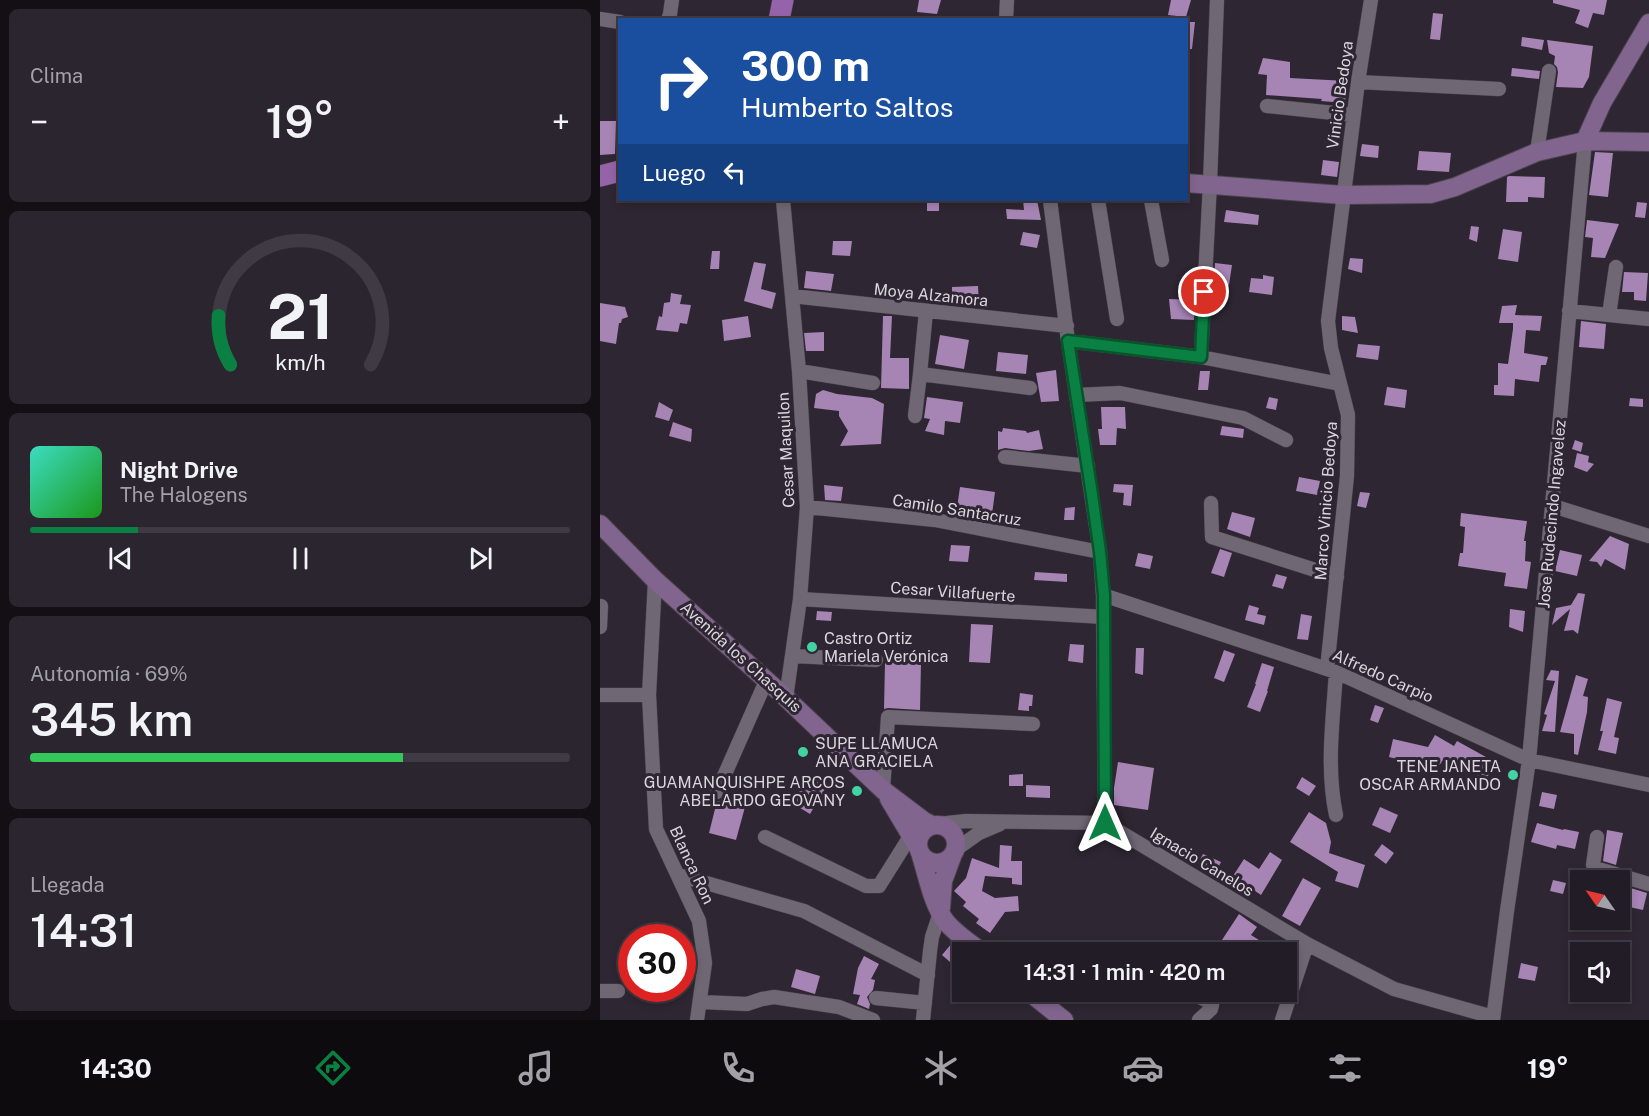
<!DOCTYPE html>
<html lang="es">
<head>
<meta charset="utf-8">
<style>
	:root { --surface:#221c26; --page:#2a252e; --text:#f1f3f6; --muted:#a2a1a7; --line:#3f3a43; --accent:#0b8043 }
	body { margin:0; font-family:"Public Sans",sans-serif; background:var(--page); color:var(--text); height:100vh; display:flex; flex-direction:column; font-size:22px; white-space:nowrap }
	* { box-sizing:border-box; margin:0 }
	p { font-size:20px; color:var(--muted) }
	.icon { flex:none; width:33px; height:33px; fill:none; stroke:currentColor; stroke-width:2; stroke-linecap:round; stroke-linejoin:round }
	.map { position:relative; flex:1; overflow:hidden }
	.sheet { display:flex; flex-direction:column; gap:9px; padding:9px; background:#130f15; width:600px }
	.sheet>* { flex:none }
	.guide { position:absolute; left:18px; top:18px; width:570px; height:183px; border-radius:0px; box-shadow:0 3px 9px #0003,0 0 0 2px var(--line); background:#1a4fa0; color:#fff; overflow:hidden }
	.needle { width:39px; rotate:304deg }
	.tools { position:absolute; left:970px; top:870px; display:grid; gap:12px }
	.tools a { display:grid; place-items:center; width:60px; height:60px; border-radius:0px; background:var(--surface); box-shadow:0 3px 9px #0003,0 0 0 2px var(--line); font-size:30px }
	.speed { position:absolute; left:18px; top:924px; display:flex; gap:12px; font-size:30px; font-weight:700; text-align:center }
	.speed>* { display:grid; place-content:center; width:78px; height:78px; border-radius:50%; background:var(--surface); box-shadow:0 3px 9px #0003,0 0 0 2px var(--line); line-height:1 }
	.speed .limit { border:9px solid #d22; background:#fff; color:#111 }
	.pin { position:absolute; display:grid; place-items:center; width:51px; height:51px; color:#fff; margin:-26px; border:3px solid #fff; border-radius:50%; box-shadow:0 2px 6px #0007 }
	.me { position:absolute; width:66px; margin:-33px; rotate:0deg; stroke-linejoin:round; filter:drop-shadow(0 0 4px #0008) }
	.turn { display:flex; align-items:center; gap:21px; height:126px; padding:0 24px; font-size:27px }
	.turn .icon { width:78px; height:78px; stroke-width:2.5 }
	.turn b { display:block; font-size:42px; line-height:51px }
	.then { display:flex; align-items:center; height:57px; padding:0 24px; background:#0003; gap:12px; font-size:22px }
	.big { font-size:45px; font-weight:600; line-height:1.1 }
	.sheet .widget { flex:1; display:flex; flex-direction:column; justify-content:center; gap:9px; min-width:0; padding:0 21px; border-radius:9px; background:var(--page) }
	.sheet .dial { align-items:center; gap:0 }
	.dial svg { height:156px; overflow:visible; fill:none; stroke:var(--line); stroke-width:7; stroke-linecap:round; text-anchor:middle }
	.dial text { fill:var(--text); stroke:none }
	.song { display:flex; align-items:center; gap:18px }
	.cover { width:72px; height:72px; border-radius:9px; background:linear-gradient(135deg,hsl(170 70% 55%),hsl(120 70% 35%)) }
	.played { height:6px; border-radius:3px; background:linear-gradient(90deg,var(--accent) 20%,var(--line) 20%) }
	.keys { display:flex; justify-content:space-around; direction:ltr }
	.heat { display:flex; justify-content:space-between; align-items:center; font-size:33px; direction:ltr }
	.charge { height:9px; border-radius:4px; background:linear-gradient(90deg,#34c759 69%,var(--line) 0) }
	.trip { position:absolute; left:352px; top:942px; width:345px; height:60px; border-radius:0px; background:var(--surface); box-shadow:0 3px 9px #0003,0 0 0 2px var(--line); font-weight:600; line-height:60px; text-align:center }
	.dock { display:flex; height:96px; justify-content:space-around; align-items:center; background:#0e0b0f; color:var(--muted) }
	.dock .icon { width:42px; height:42px }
	.dock .active { color:var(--accent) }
	.dock b { font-size:27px; color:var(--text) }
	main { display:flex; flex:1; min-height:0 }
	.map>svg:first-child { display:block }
</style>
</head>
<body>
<main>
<section class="sheet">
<div class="widget"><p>Clima</p>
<div class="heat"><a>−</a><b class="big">19°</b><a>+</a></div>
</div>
<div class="widget dial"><svg viewBox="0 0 100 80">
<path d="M14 69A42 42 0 1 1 86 69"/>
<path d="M14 69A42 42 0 0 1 8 44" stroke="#0b8043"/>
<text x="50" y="56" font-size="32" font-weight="700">21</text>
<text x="50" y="72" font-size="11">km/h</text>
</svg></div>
<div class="widget">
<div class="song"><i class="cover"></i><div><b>Night Drive</b><p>The Halogens</p></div></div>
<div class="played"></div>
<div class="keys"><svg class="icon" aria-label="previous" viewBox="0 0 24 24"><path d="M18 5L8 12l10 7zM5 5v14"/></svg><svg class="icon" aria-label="pause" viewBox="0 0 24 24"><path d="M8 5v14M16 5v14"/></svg><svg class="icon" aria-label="next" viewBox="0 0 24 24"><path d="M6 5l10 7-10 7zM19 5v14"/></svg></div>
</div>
<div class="widget"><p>Autonomía · 69%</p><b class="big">345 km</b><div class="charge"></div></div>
<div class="widget"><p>Llegada</p><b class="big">14:31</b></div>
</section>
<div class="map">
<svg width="1049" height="1020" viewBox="0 0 1049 1020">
	<rect width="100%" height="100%" fill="#2e2632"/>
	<path fill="#a684b4" d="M319,0H341L337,14L317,12Z
		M571,0H591L586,17L568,15Z
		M953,0H1007L1004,15L993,13L988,28L975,23L980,10L953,3Z
		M833,13L843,14L840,40L830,39Z
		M586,22H595L592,49H586Z
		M922,37L944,40L942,50L921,46Z
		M947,40L993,46L989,77L983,88L956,87L958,72L957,67L954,64L955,56L949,53Z
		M663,58L690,62V78L747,81L745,103L721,101L722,99L666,95L667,75L658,74Z
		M912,68L940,71L939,79L911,76Z
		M0,121H16L15,154L0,155Z
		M762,144L779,146L778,158L760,156Z
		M819,151L851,153L849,172L817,170Z
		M995,152L1013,153L1008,197L989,195Z
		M723,160L739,162L737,177L721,175Z
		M909,176L945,177L944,198L928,197V202H906L907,177Z
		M327,200H339V211H327Z
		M423,200H437L441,220L407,219L406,209L424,210Z
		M1037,202L1047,203L1045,218L1035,217Z
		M626,210L659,215L658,225L624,222Z
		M987,220L1019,224L1005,258L991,257L993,238L985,237Z
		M871,226L879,227L877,242L869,239Z
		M903,229L922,232L918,262L898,259Z
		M423,232L440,235L437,248L420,245Z
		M233,241H252L250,256L232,255Z
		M112,251H120L119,269H110Z
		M750,258L763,259L762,273L748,269Z
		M154,262L166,264L161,289L176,293L172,309L144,301Z
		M615,263L632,265L629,285L614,283Z
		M206,271L234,274L231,291L204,288Z
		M1024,272L1048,273L1046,301L1034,300V292H1022Z
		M663,275L674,277L672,295L649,292L651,278L663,279Z
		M378,286L379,307L355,305V300L352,299V287Z
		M71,293L82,295L80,304L91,305L87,324L80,323L78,332L56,330L59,316L62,317L64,303L70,302Z
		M569,299L595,300L594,320L571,319Z
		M0,303L25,307L28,317L22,319L21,323H19L16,344L0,341Z
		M917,305L915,315L942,316L940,331L926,330L924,353L948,357L946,365H941L939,382L915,379L914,396L894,395V385H898V363L908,364L913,329V323H899L902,306Z
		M148,316L151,337L124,341L122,320Z
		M283,316H292L290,358H309V389L281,388Z
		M742,316L755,317L758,333L742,330Z
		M981,321L1006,324L1004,349L979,347Z
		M224,332V351H206L204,333Z
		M340,335L369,340L364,369L335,364Z
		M758,344L780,346L778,360L756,357Z
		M398,352L428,355L426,374L396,371Z
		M456,370L459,401L441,402L436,373Z
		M600,371H610L608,390H598Z
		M787,387L807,390L805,408L784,405Z
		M223,390L237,394L272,398L284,404L281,444L240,446L248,431L239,416V411L214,408L216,394Z
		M327,397L363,402L360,423L345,421L344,435L325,431L330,419L324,418Z
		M669,397L678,399L676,410L666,408Z
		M1030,398L1043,399V407L1029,406Z
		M59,402L73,410L69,421L55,417Z
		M501,407H525L526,429L517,428L516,445H500L498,429H502Z
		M73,422L92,429L91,442L69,436Z
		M622,426L644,429L643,438L620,435Z
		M403,428L426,431L427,433L439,430L443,449L429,451L405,448L398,450V431L402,432Z
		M975,440L983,443L981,452L972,449Z
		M977,453L989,456L988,462L994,464L987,472L974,467Z
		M699,477L720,481L717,495L696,491Z
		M514,484L533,485L531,506L523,505L524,493L513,492Z
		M224,485L243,487L241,501L225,500Z
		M360,487L395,492L391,522L356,515Z
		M760,492L770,493L766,508L757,506Z
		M475,507L474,520H464L465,508Z
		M632,512L655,518L650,537L627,529Z
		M861,513L927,521L924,541H926L925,561L931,562L927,589L904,586L906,573L858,566L860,553H863L865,527L860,526Z
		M1010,536L1029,544L1025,570L1005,559L1001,567L997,562L989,561Z
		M351,545L370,546L368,562L349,561Z
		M620,549L632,553L624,577L611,573Z
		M960,550L982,555L977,576L955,571Z
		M538,553L553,556L550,569L535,566Z
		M435,572L467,574V582L434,580Z
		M676,574L687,577L683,589L672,586Z
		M978,593L985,594L978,634L973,630L964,631L970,609L952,625L956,608L971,605Z
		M649,605L659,608L657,614L666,616L664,625L645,620Z
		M910,609L925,611L923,632L909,627Z
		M217,611L232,612L231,621L216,620Z
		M701,614L712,616L708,640L697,639Z
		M371,624L393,625L390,663L369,662Z
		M470,644L484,645L483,663L468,661Z
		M536,648H544L543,675L535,673Z
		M624,650L635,654L624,682L614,678Z
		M285,662L321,663L320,710L288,708L284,709Z
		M662,663L674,667L667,691H668L660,712L647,707L656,684H655Z
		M951,670L959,671L955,732L942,731L947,715L944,714L955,681L946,680Z
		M976,675L988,679L983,696L988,697L987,712L978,755L974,754V734L960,732Z
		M420,693L433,695L432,706H429V711L418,710Z
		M1007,698L1022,702L1014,737L1019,738L1016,754L998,750L1003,731H1000Z
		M775,705L784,708L778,723L770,720Z
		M835,735L854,746L857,741L895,762L883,786L872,781L875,775L843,760L832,776L809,762L789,757L793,739L828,747Z
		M518,762L554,768L548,810L514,805V788Z
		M423,774V786H409V775Z
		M208,776L226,787L210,814L192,803Z
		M702,777L716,786L709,796L696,788Z
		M426,785L450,786V798L426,797Z
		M942,792L957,795L954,809L939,806Z
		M117,801L145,807L136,840L109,833Z
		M780,807L798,815L790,833L772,825Z
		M709,812L726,823L731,842L729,853L765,865L758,888L735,881L738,872L690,842Z
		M937,823L963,830L964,829L979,832L975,849L957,845L956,849L931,842Z
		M1007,830L1023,833L1016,865L1003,861Z
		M782,844L794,853L786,864L774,855Z
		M400,845L412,846L411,861H422V885L412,884V878L385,876L382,891L395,898L418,896L419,911L405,912L390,933L376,923L379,919L363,906L366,902L354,891L366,878L372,858L399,868Z
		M670,852L682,860L661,895L633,876L644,859L659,869Z
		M603,854L621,862L616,872L598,863Z
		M703,878L721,888L700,926L682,916Z
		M953,880L966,883L963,894L950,891Z
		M1024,886L1047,893L1043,910L1020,905Z
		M639,914L657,927L651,935L678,952H662L646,942L639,952H634L620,943Z
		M552,940H563V952H551Z
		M352,943L363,952V962L358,969L342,955Z
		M264,956L279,964L271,979L275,980L273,990L267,997L270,1004L269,1009L257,1004L260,995L253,994L258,968Z
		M921,963L938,967L935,981L918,978Z
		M196,969L220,976L215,994L191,987Z"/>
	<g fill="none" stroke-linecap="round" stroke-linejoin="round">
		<g stroke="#49434c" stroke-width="15">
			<path id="street" d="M0,19L20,22
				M68,20L70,14L72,0
				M406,20L407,0
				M758,82L899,89
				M667,106L753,115
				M937,152L949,71
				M183,200L199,371L207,507L200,599L186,698
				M450,200L468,341L500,552L503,595L505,823
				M498,200L517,319
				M551,200L562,260
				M192,296L467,326
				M326,311L320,374L430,388
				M969,311L1049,319
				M1009,315L1016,267
				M468,341L601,357L740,384
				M601,357L610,183L617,0
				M199,371L273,383
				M476,395L520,393L643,418L686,440
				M315,416L320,374
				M405,457L488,466
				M611,503L612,537L737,577
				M953,506L1049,536
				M207,507L335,520L500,552
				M55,580L49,695L56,829L99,921L105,963L97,1020
				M503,595L736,672L929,760L1049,785
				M200,599L504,617
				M0,627L1,606
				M193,656L276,660
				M727,669L747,476L748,415L731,348L728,321L758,82L771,0
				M0,695H49
				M283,790L288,717L433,724
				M117,792L166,681
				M736,815C726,767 733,720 736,672
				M338,824L366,821L505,823L707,944L794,989L893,1017
				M165,837L266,886H279L311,835
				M997,837L993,865L995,868L1049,884
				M355,850L379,833L400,824
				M78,875L204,911L328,975
				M0,991H18
				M588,992L610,1002L612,1005L611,1009L599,1020
				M276,998L325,1003
				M101,1002L147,1004L162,999L174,997L239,1007L273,1020
				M323,1020L330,951L332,937L340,913
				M682,1020L707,944
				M893,1020L907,911L929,760L985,141"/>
		</g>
		<g stroke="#49434c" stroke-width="20">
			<path id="secondary" d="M985,141L1002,103L1049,23
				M586,183L743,195L830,194L855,187L937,152L985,141L1049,142
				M0,524L55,580L186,698L283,790L324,821L332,825
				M289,799L317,846
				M318 844a19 19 0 1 1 38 0a19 19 0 1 1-38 0Z
				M321,856C328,878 332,903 346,922C356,934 370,943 382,952
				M341,908L343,881L353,854
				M429,992L464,1020"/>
		</g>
		<g stroke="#49434c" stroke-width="22">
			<path id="primary" d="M179,20L183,0
				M0,176L20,171"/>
		</g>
		<use href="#street" stroke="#706774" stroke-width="14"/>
		<use href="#secondary" stroke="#82658f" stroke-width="18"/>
		<use href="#primary" stroke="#9563a9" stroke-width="21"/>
	</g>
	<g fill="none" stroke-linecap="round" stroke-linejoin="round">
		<g stroke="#07532c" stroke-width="15">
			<path id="route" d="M505,823L504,595L500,552L491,488L468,341L601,357L604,292"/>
		</g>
		<use href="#route" stroke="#0b8043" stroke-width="10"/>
	</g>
	<g fill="#41d4a1" stroke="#2e2632" stroke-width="2">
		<circle cx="212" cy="647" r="6"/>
		<circle cx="203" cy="752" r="6"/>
		<circle cx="913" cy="775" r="6"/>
		<circle cx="257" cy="791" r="6"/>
	</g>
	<g text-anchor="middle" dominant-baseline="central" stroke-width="6" stroke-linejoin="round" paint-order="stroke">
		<g font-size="16" fill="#dbd6dd" stroke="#2e2632">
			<text transform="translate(740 95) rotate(-82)">Vinicio Bedoya</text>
			<text transform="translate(331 295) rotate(6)">Moya Alzamora</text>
			<text transform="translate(186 450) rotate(-93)">Cesar Maquilon</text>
			<text transform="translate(726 501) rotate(-86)">Marco Vinicio Bedoya</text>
			<text transform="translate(357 510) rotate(9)">Camilo Santacruz</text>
			<text transform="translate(952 514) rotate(-85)">Jose Rudecindo Ingavelez</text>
			<text transform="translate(353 592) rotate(4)">Cesar Villafuerte</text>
			<text transform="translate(141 657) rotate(42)">Avenida los Chasquis</text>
			<text transform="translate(783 676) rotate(24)">Alfredo Carpio</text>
			<text transform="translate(602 862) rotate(31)">Ignacio Canelos</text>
			<text transform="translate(92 865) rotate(65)">Blanca Ron</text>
		</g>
		<g font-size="16" fill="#dbd6dd" stroke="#2e2632" text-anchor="start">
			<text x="224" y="638">Castro Ortiz<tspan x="224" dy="18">Mariela Verónica</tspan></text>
			<text x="215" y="743">SUPE LLAMUCA<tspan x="215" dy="18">ANA GRACIELA</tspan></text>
			<text x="901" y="766" text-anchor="end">TENE JANETA<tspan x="901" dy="18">OSCAR ARMANDO</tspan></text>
			<text x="245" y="782" text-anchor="end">GUAMANQUISHPE ARCOS<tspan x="245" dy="18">ABELARDO GEOVANY</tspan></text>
		</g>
	</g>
</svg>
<div class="tools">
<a><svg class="needle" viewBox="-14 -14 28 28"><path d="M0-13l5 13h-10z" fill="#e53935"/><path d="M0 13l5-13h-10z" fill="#a2a1a7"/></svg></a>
<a><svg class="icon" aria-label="sound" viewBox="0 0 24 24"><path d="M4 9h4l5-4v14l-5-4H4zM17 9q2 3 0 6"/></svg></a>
</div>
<div class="speed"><div class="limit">30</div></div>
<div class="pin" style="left:604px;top:292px;background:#d93025"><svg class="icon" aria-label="arrive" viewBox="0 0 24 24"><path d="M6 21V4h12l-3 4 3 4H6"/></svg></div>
<svg class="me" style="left:505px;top:823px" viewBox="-20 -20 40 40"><path d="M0-17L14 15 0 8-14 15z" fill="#0b8043" stroke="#fff" stroke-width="4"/></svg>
<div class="trip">14:31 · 1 min · 420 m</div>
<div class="guide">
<div class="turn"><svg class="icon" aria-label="right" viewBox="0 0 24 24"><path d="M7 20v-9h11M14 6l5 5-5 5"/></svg><div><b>300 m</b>Humberto Saltos</div></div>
<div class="then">Luego<svg class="icon" aria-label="left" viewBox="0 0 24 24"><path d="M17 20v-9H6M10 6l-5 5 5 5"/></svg></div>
</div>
</div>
</main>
<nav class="dock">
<b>14:30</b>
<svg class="icon active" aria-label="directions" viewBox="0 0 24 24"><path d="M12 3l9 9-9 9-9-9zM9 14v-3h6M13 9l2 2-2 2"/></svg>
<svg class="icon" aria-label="music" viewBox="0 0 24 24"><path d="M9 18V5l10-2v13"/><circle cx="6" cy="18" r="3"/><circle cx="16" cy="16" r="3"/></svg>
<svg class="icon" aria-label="phone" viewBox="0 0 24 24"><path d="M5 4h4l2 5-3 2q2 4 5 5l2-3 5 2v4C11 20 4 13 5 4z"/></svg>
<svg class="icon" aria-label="climate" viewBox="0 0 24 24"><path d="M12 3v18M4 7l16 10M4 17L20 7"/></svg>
<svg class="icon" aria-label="car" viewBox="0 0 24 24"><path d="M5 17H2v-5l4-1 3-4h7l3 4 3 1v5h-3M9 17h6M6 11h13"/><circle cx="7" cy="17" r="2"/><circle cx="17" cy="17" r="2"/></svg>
<svg class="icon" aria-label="filters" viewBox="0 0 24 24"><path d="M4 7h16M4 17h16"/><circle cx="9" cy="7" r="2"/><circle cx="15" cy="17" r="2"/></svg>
<b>19°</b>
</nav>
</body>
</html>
